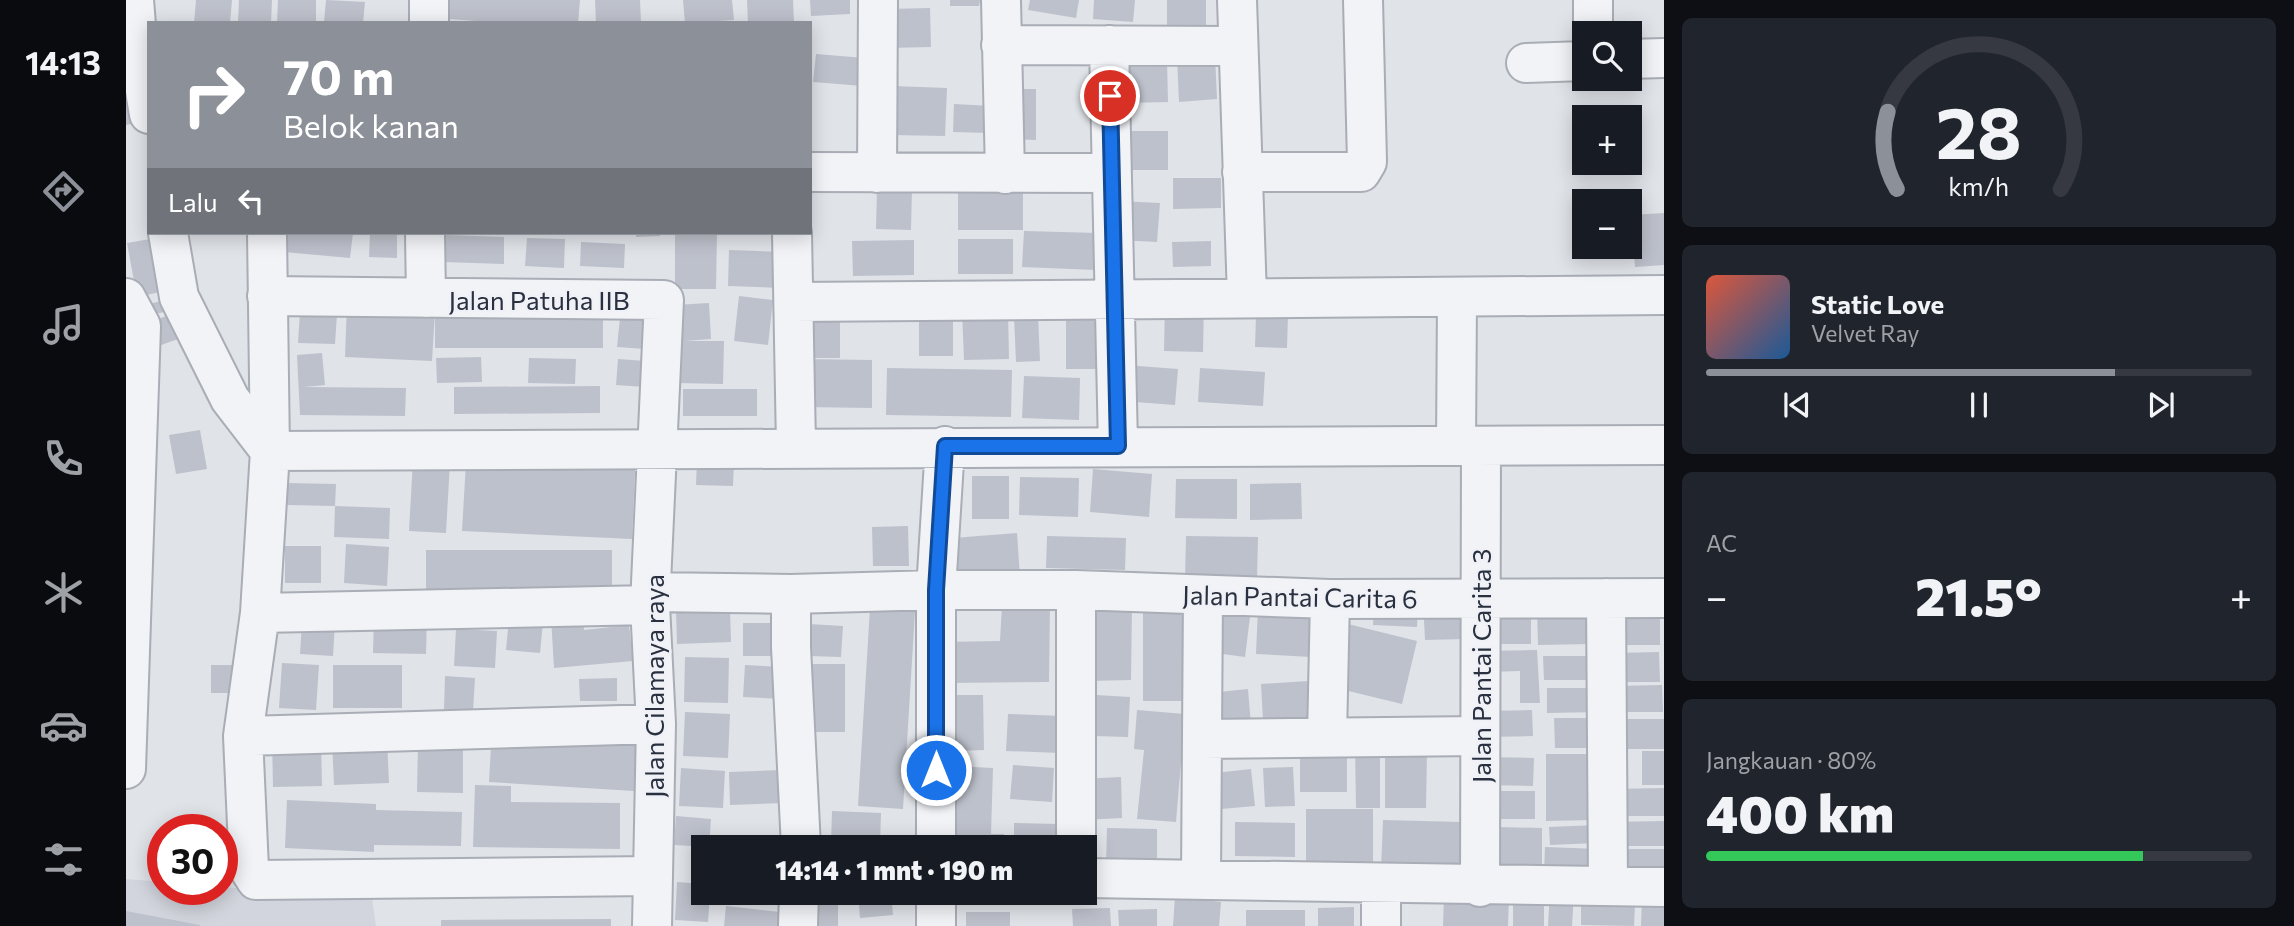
<!DOCTYPE html>
<html lang="id">
<head>
<meta charset="utf-8">
<style>
	:root { --surface:#171b24; --page:#20242c; --text:#f1f3f6; --muted:#9ea1a6; --line:#363941; --accent:#8c9099 }
	body { margin:0; font-family:Commissioner,sans-serif; background:var(--page); color:var(--text); height:100vh; display:flex; flex-direction:column; font-size:26px; white-space:nowrap }
	* { box-sizing:border-box; margin:0 }
	p { font-size:23px; color:var(--muted) }
	.icon { flex:none; width:38px; height:38px; fill:none; stroke:currentColor; stroke-width:2; stroke-linecap:round; stroke-linejoin:round }
	.map { position:relative; flex:1; overflow:hidden }
	.sheet { display:flex; flex-direction:column; gap:18px; padding:18px; background:#0d0f14; width:630px }
	.sheet>* { flex:none }
	.banner { position:absolute; left:21px; top:21px; width:665px; height:214px; border-radius:0px; box-shadow:0 4px 18px #0003; background:#8c9099; color:#fff; overflow:hidden }
	.controls { position:absolute; left:1446px; top:21px; display:grid; gap:14px }
	.controls a { display:grid; place-items:center; width:70px; height:70px; border-radius:0px; background:var(--surface); box-shadow:0 4px 18px #0003; font-size:35px }
	.speed { position:absolute; left:21px; top:814px; display:flex; gap:14px; font-size:35px; font-weight:700; text-align:center }
	.speed>* { display:grid; place-content:center; width:91px; height:91px; border-radius:50%; background:var(--surface); box-shadow:0 4px 18px #0003; line-height:1 }
	.speed .limit { border:10px solid #d22; background:#fff; color:#111 }
	.pin { position:absolute; display:grid; place-items:center; width:60px; height:60px; color:#fff; margin:-30px; border:4px solid #fff; border-radius:50%; box-shadow:0 2px 7px #0007 }
	.me { position:absolute; width:77px; margin:-38px; rotate:0deg; stroke-linejoin:round; filter:drop-shadow(0 0 5px #0008) }
	.turn { display:flex; align-items:center; gap:24px; height:147px; padding:0 21px; font-size:32px }
	.turn .icon { width:91px; height:91px; stroke-width:2.5 }
	.turn b { display:block; font-size:49px; line-height:60px }
	.then { display:flex; align-items:center; height:66px; padding:0 21px; background:#0003; gap:14px; font-size:26px }
	.big { font-size:52px; font-weight:800; line-height:1.1 }
	.sheet .tile { flex:1; display:flex; flex-direction:column; justify-content:center; gap:10px; min-width:0; padding:0 24px; border-radius:10px; background:var(--page) }
	.sheet .dial { align-items:center; gap:0 }
	.dial svg { height:182px; overflow:visible; fill:none; stroke:var(--line); stroke-width:7; stroke-linecap:round; text-anchor:middle }
	.dial text { fill:var(--text); stroke:none }
	.song { display:flex; align-items:center; gap:21px }
	.cover { width:84px; height:84px; border-radius:10px; background:linear-gradient(135deg,hsl(10 70% 55%),hsl(210 70% 35%)) }
	.played { height:7px; border-radius:4px; background:linear-gradient(90deg,var(--accent) 75%,var(--line) 75%) }
	.keys { display:flex; justify-content:space-around; direction:ltr }
	.heat { display:flex; justify-content:space-between; align-items:center; font-size:38px; direction:ltr }
	.charge { height:10px; border-radius:5px; background:linear-gradient(90deg,#34c759 80%,var(--line) 0) }
	.trip { position:absolute; left:565px; top:835px; width:406px; height:70px; border-radius:0px; background:var(--surface); box-shadow:0 4px 18px #0003; font-weight:800; line-height:70px; text-align:center }
	main { display:flex; flex:1; min-height:0 }
	.tabs { display:flex; flex-direction:column; width:126px; justify-content:space-around; align-items:center; background:#090b0e; color:var(--muted) }
	.tabs .icon { width:49px; height:49px }
	.tabs .selected { color:var(--accent) }
	.tabs b { font-size:32px; color:var(--text) }
	.map>svg:first-child { display:block }
</style>
</head>
<body>
<main>
<nav class="tabs">
<b>14:13</b>
<svg class="icon selected" aria-label="directions" viewBox="0 0 24 24"><path d="M12 3l9 9-9 9-9-9zM9 14v-3h6M13 9l2 2-2 2"/></svg>
<svg class="icon" aria-label="music" viewBox="0 0 24 24"><path d="M9 18V5l10-2v13"/><circle cx="6" cy="18" r="3"/><circle cx="16" cy="16" r="3"/></svg>
<svg class="icon" aria-label="phone" viewBox="0 0 24 24"><path d="M5 4h4l2 5-3 2q2 4 5 5l2-3 5 2v4C11 20 4 13 5 4z"/></svg>
<svg class="icon" aria-label="climate" viewBox="0 0 24 24"><path d="M12 3v18M4 7l16 10M4 17L20 7"/></svg>
<svg class="icon" aria-label="car" viewBox="0 0 24 24"><path d="M5 17H2v-5l4-1 3-4h7l3 4 3 1v5h-3M9 17h6M6 11h13"/><circle cx="7" cy="17" r="2"/><circle cx="17" cy="17" r="2"/></svg>
<svg class="icon" aria-label="filters" viewBox="0 0 24 24"><path d="M4 7h16M4 17h16"/><circle cx="9" cy="7" r="2"/><circle cx="15" cy="17" r="2"/></svg>
</nav>
<div class="map">
<svg width="1538" height="926" viewBox="0 0 1538 926">
	<rect width="100%" height="100%" fill="#e0e3e8"/>
	<path fill="#d2d5dd" d="M0,879L37,882V889L96,887L246,898L250,926H0Z"/>
	<path fill="#bdc1cb" d="M70,0H106L104,23H68Z
		M113,0H146L145,23H112Z
		M152,0H190V23H151Z
		M200,0L239,2L237,23L198,22Z
		M312,0H454L452,23H377L310,18Z
		M469,0H514L515,23H470Z
		M557,0H606L608,20L559,23Z
		M621,0H667L668,23H622Z
		M684,0H724V14L685,16Z
		M824,0H854L853,6H824Z
		M904,0H953L950,18L902,10Z
		M968,0H1009L1007,22L967,19Z
		M1041,0H1080V30H1041Z
		M804,8L805,47L762,48L761,9Z
		M690,54L739,58L737,86L687,82Z
		M1089,55L1091,99L1053,102L1051,57Z
		M1041,61L1042,102L997,103L996,62Z
		M0,86L11,123L0,125Z
		M767,86L821,88L819,136L765,135Z
		M880,89H910V140L879,139Z
		M828,104L865,106L864,133L827,132Z
		M994,131H1042V170H994Z
		M1047,178H1095V208L1047,209Z
		M751,187L786,188L785,230L750,229Z
		M832,191H897V230H832Z
		M993,201L1034,203L1031,242L991,240Z
		M1538,213V265L1509,267L1505,215Z
		M898,231L972,233L970,270L896,267Z
		M159,233H227L224,258L158,252Z
		M244,233H271V258L243,257Z
		M510,233H534V236L510,237Z
		M549,233H591L590,289H549Z
		M319,235L378,237V264L318,262Z
		M401,238L439,239L438,268L399,266Z
		M24,239L34,292L11,297L1,243Z
		M832,239H887V274H832Z
		M788,240V275L727,276L726,241Z
		M1085,241V266L1047,267L1046,242Z
		M455,242L499,244L498,268L454,266Z
		M603,250L656,252L655,288L602,286Z
		M613,296L647,300L642,345L608,341Z
		M39,300L42,311L21,316L19,305Z
		M221,303H477V348H309V311L306,361L219,357Z
		M583,303L585,339L559,341H598L597,384L551,383L549,305Z
		M1039,303L1078,304L1077,352L1038,351Z
		M940,304H974V369H940Z
		M793,305H827V356H793Z
		M675,306L714,307V358H674Z
		M882,309L883,359L838,360L836,311Z
		M174,312L211,314L209,344L172,343Z
		M43,315L52,339L27,348L18,324Z
		M912,315L914,361L890,362L888,316Z
		M1130,315H1162L1161,348L1129,347Z
		M494,318L521,320L519,349L491,347Z
		M196,353L199,385L178,387L280,388L279,416L174,415L171,355Z
		M355,357L356,382L311,383L310,358Z
		M403,358L450,359L449,384L402,383Z
		M492,359L520,361L519,387L490,385Z
		M679,359L746,360V408L678,407Z
		M999,365L1052,369L1049,405L996,401Z
		M761,368L886,370L885,417L760,415Z
		M1074,368L1139,372L1137,406L1072,402Z
		M898,376L954,378L953,420L896,418Z
		M474,386V413L328,414V387Z
		M557,389H631V416H557Z
		M74,430L81,469L50,474L43,435Z
		M571,459L608,461L607,486L570,485Z
		M287,460L324,462L320,533L283,531Z
		M340,462L509,470L506,539L336,531Z
		M967,469L1026,474L1023,517L964,512Z
		M846,476H883V519H846Z
		M894,477L953,478L952,517L893,515Z
		M1050,479H1111V519L1049,518Z
		M161,483L210,484L209,506L161,505Z
		M1175,483L1176,519L1124,520V484Z
		M209,506L264,508L263,539L208,537Z
		M782,526L783,566H747L746,527Z
		M891,533L894,577L830,582L827,538Z
		M921,536L1000,538L999,570L920,568Z
		M1060,536L1132,537L1131,582L1059,580Z
		M220,544L263,547L261,586L218,583Z
		M159,546H195V583H159Z
		M300,550H486V590H300Z
		M1339,600L1340,639L1299,640L1297,601Z
		M1017,601H1062V701H1017Z
		M1248,603L1292,605L1291,627L1247,625Z
		M1006,604L1005,680L962,681L965,605Z
		M876,605L924,607L923,682L817,683L816,642L874,641Z
		M744,608L789,611L777,809L732,806Z
		M1132,608L1187,611L1185,657L1130,654Z
		M1464,608L1465,644L1412,645L1411,609Z
		M604,609L605,642L551,644L550,611Z
		M1361,610H1405V644H1361Z
		M1094,613L1124,617L1119,657L1089,653Z
		M248,614L301,616L300,654L247,653Z
		M457,615L458,630L503,625L507,661L428,668L425,617Z
		M1534,616V645H1492L1491,617Z
		M383,618L417,622L414,653L380,650Z
		M176,621L209,623L207,656L174,654Z
		M617,623H646V656H617Z
		M683,624L717,626L715,657L682,656Z
		M1222,624L1291,641L1276,704L1206,687Z
		M330,629L371,631L369,668L328,666Z
		M1411,650L1414,703H1394V671L1361,672V651Z
		M1533,652L1534,682H1489L1488,653Z
		M1417,656H1468L1469,680H1418Z
		M559,657L603,658L602,703L558,702Z
		M156,663L193,665L190,710L153,708Z
		M677,664H719V732H677Z
		M85,665H111V693H85Z
		M207,665H276V708H207Z
		M619,665L656,667L655,699L617,697Z
		M319,676L349,678L347,711L318,709Z
		M491,678V701H454L453,679Z
		M1182,681L1185,718L1137,721L1135,684Z
		M1536,685L1537,712H1490L1489,686Z
		M1421,688H1474V712L1421,713Z
		M1122,689L1125,725L1087,728L1083,693Z
		M827,695H857L858,750L829,751Z
		M970,695L1004,697L1002,737L968,736Z
		M1011,710L1059,714L1050,822L1011,819L1018,750L1008,749Z
		M1406,710L1407,736L1360,737V711Z
		M559,712L604,714L602,758L557,756Z
		M882,714L936,716L935,753L880,751Z
		M1428,718H1461L1464,748H1429Z
		M1491,719H1538V749H1491Z
		M366,729L511,739L508,791L363,782Z
		M195,738L196,786L147,787L146,739Z
		M261,738L263,783L208,785L206,740Z
		M292,743L337,744V793L291,792Z
		M1174,743H1221V792H1174Z
		M1229,746H1254V808H1230Z
		M1516,751H1538V785H1516Z
		M1259,752L1301,753L1300,808H1259Z
		M1420,754H1467L1466,820L1420,821Z
		M1360,757L1408,758L1407,786L1359,785Z
		M887,765L928,768L926,802L884,799Z
		M827,766L867,768L865,834H878L877,847H824Z
		M1167,767L1169,806L1139,807L1137,768Z
		M555,768L599,771L597,808L553,806Z
		M1125,769L1129,806L1084,810L1080,774Z
		M654,770L656,803L604,805L603,772Z
		M995,777L996,818L957,820L956,779Z
		M349,785L385,786V802L494,803V849L347,847Z
		M1538,788V816H1485V789Z
		M1362,791H1409V819H1362Z
		M161,800L250,804V810L336,812L335,846L248,845V852L159,848Z
		M1180,809H1247V869L1180,868Z
		M706,811L755,813L754,844L705,842Z
		M550,816L585,819L583,847L548,845Z
		M1257,820L1335,822L1334,871L1255,870Z
		M1538,821V846H1486V822Z
		M1109,822L1169,823V857L1109,856Z
		M888,823L930,824V847H888Z
		M1471,825V843L1424,845L1423,827Z
		M1372,827L1416,828V878H1371Z
		M981,828L1031,829V866L980,865Z
		M586,838L632,839V847H586Z
		M1419,847L1473,849L1472,874L1418,872Z
		M1500,849H1538V874H1500Z
		M551,882L578,884V892H584L582,922L549,920Z
		M1387,888H1418V926H1387Z
		M1424,891L1448,892L1446,926H1422Z
		M732,892H765L767,915L734,918Z
		M1516,894L1538,895V926H1515Z
		M1455,895L1509,905L1508,926L1455,925Z
		M1318,896L1383,897L1382,926H1317Z
		M1049,897L1095,902L1093,926H1047Z
		M680,898L712,899V926H679Z
		M600,906L654,912L653,926H598Z
		M1228,907V926H1192V908Z
		M984,908L985,926H947L946,909Z
		M1031,909V926H993L992,910Z
		M1120,910H1179V926H1120Z
		M0,911L74,925V926H0Z
		M840,912H884V926H840Z
		M485,919V926H315V920Z"/>
	<g fill="none" stroke-linecap="round" stroke-linejoin="round">
		<g stroke="#a9adb5" stroke-width="42">
			<path id="minor" d="M8,0L12,50L23,114
				M875,0L879,174
				M1111,0L1121,297
				M303,23V0
				M1467,33V0
				M875,45L1110,46
				M983,45L992,446
				M1503,59L1538,58
				M1400,63L1458,61
				M684,172L985,173
				M1116,172H1235L1241,162L1237,0
				M751,173L752,0
				M42,233L53,297L104,399L144,451L134,613L117,736L123,869L130,880L526,876
				M141,233L144,451L1538,445
				M299,233L300,298
				M666,233L670,446
				M141,296L538,300L524,605L530,724L526,926
				M0,298L15,326L0,769
				M668,302L1538,295
				M1330,445L1331,299
				M950,590V847
				M525,592L665,594L810,590H950L1204,599L1538,598
				M665,594V647L675,847
				M1480,598L1482,886
				M134,613L524,605
				M117,736L530,724
				M1201,737L1204,599
				M1076,739L1353,736
				M810,847V590L819,446
				M959,878L1538,887
				M1075,878L1077,595
				M1354,887L1355,446
				M810,892V926
				M672,926L673,892
				M1255,926V885"/>
		</g>
		<use href="#minor" stroke="#f2f3f7" stroke-width="38"/>
	</g>
	<g fill="none" stroke-linecap="round" stroke-linejoin="round">
		<g stroke="#114b97" stroke-width="18">
			<path id="route" d="M810,770V590L819,446H992L984,96"/>
		</g>
		<use href="#route" stroke="#1a73e8" stroke-width="12"/>
	</g>
	<g text-anchor="middle" dominant-baseline="central" stroke-width="5" stroke-linejoin="round" paint-order="stroke">
		<g font-size="26" fill="#29303f" stroke="#eff1f6">
			<text x="413" y="299">Jalan Patuha IIB</text>
			<text transform="translate(1174 596) rotate(1)">Jalan Pantai Carita 6</text>
			<text transform="translate(1354 666) rotate(-90)">Jalan Pantai Carita 3</text>
			<text transform="translate(527 686) rotate(-90)">Jalan Cilamaya raya</text>
		</g>
	</g>
</svg>
<div class="controls">
<a><svg class="icon" aria-label="search" viewBox="0 0 24 24"><circle cx="10" cy="10" r="6"/><path d="M15 15l6 6"/></svg></a>
<a>+</a>
<a>−</a>
</div>
<div class="speed"><div class="limit">30</div></div>
<div class="pin" style="left:984px;top:96px;background:#d93025"><svg class="icon" aria-label="arrive" viewBox="0 0 24 24"><path d="M6 21V4h12l-3 4 3 4H6"/></svg></div>
<svg class="me" style="left:810px;top:770px" viewBox="-20 -20 40 40"><circle r="17" fill="#1a73e8" stroke="#fff" stroke-width="3"/><path d="M0-11L8 9 0 5-8 9z" fill="#fff"/></svg>
<div class="trip">14:14 · 1 mnt · 190 m</div>
<div class="banner">
<div class="turn"><svg class="icon" aria-label="right" viewBox="0 0 24 24"><path d="M7 20v-9h11M14 6l5 5-5 5"/></svg><div><b>70 m</b>Belok kanan</div></div>
<div class="then">Lalu<svg class="icon" aria-label="left" viewBox="0 0 24 24"><path d="M17 20v-9H6M10 6l-5 5 5 5"/></svg></div>
</div>
</div>
<section class="sheet">
<div class="tile dial"><svg viewBox="0 0 100 80">
<path d="M14 69A42 42 0 1 1 86 69"/>
<path d="M14 69A42 42 0 0 1 10 35" stroke="#8c9099"/>
<text x="50" y="56" font-size="32" font-weight="700">28</text>
<text x="50" y="72" font-size="11">km/h</text>
</svg></div>
<div class="tile">
<div class="song"><i class="cover"></i><div><b>Static Love</b><p>Velvet Ray</p></div></div>
<div class="played"></div>
<div class="keys"><svg class="icon" aria-label="previous" viewBox="0 0 24 24"><path d="M18 5L8 12l10 7zM5 5v14"/></svg><svg class="icon" aria-label="pause" viewBox="0 0 24 24"><path d="M8 5v14M16 5v14"/></svg><svg class="icon" aria-label="next" viewBox="0 0 24 24"><path d="M6 5l10 7-10 7zM19 5v14"/></svg></div>
</div>
<div class="tile"><p>AC</p>
<div class="heat"><a>−</a><b class="big">21.5°</b><a>+</a></div>
</div>
<div class="tile"><p>Jangkauan · 80%</p><b class="big">400 km</b><div class="charge"></div></div>
</section>
</main>
</body>
</html>
